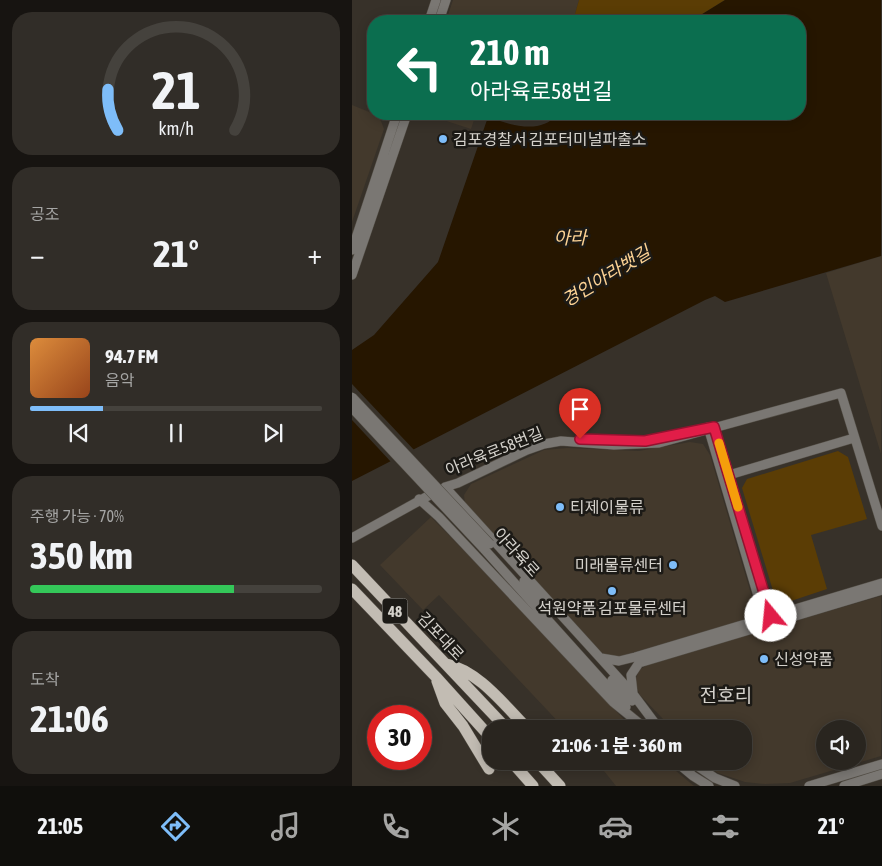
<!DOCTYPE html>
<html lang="ko">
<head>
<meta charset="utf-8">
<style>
	:root { --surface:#29251f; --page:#312d28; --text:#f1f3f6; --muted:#a5a5a4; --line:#45423d; --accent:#7ebdf9 }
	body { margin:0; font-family:"Asap Condensed","Noto Sans KR",sans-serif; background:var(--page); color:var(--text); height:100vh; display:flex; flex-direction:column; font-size:19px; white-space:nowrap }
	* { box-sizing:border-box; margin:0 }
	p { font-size:16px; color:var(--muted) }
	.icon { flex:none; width:28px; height:28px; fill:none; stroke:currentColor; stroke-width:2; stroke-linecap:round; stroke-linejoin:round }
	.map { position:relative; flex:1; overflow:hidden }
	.panel { display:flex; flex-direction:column; gap:12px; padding:12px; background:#171411; width:352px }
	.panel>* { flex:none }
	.hud { position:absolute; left:15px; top:15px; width:439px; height:105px; border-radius:20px; box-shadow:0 2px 12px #0003,0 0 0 1px var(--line); background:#0b6e4f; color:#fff; overflow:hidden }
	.fabs { position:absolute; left:464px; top:720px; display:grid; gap:10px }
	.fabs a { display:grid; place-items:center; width:50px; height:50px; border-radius:50%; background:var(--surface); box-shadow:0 2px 12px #0003,0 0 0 1px var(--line); font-size:25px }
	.speed { position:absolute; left:15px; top:705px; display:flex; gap:10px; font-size:25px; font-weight:700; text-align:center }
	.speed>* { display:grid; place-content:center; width:65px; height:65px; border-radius:50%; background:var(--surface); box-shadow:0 2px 12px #0003,0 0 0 1px var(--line); line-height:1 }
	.speed .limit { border:8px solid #d22; background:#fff; color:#111 }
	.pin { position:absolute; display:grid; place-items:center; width:42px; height:42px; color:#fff; margin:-51px -21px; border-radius:50% 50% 50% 0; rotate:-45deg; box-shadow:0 0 5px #0007 }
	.pin .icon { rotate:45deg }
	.me { position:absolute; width:55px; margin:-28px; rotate:343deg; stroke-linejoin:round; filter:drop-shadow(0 0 4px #0008) }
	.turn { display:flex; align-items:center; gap:18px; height:105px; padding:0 20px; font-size:22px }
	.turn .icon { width:65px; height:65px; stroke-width:2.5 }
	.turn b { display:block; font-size:35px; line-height:42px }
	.big { font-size:38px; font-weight:700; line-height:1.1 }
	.panel .tile { flex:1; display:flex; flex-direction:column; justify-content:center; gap:8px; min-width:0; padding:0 18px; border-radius:20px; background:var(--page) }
	.panel .dial { align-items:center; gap:0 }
	.dial svg { height:130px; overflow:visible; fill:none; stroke:var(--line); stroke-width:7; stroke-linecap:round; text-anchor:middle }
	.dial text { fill:var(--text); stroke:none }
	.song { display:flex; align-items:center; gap:15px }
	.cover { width:60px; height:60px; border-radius:8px; background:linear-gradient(135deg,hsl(30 70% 55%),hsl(20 70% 35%)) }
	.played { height:5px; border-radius:2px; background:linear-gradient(90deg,var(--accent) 25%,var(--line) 25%) }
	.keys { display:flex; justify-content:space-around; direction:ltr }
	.heat { display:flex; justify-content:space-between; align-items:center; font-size:28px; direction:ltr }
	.charge { height:8px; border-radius:4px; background:linear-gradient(90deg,#34c759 70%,var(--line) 0) }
	.trip { position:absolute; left:130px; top:720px; width:270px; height:50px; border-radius:20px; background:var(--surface); box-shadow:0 2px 12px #0003,0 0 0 1px var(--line); font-weight:700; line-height:50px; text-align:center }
	.tabs { display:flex; height:80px; justify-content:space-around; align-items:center; background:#100f0c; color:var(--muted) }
	.tabs .icon { width:35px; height:35px }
	.tabs .active { color:var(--accent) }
	.tabs b { font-size:22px; color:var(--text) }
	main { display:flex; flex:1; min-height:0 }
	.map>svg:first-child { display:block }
</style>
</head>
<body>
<main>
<section class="panel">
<div class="tile dial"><svg viewBox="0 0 100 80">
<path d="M14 69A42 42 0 1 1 86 69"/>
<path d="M14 69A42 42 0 0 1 8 44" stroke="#7ebdf9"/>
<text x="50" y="56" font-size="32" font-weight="700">21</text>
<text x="50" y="72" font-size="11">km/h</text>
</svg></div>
<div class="tile"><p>공조</p>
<div class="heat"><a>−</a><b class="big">21°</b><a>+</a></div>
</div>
<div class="tile">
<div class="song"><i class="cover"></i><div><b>94.7 FM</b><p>음악</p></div></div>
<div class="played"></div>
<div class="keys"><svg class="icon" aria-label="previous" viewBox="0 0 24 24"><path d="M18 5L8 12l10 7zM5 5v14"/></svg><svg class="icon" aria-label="pause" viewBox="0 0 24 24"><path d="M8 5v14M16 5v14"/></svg><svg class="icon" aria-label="next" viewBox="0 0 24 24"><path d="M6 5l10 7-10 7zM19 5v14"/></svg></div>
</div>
<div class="tile"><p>주행 가능 · 70%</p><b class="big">350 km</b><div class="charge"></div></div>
<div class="tile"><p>도착</p><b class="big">21:06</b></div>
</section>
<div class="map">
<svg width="530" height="786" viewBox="0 0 530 786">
	<rect width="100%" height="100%" fill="#373129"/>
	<path fill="#43392c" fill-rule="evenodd" d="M101,0H227L221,21H94Z
		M0,105L27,116L32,129L0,222Z
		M73,114H124L119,129Z
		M529,256H530L529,454L474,273Z
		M338,442L351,444L358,455L404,611L396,619L266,657L253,655L249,652L113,504L112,495L119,484L192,450L215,448L287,451Z
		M79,517L124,563L281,729H213L87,595L71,610L28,565Z
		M529,596V756L438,783L413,784L393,782L366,773L348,761H391V729H316L312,720L288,695L284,687V679L287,670L300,662ZM472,729H505V761H472Z
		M244,761H312L342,786H264Z"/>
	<path fill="#5b3d05" d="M227,0H373L339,21H221Z
		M486,451L496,457L515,519L459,535L475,589L436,602L422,594L390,488L395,479Z"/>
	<path fill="#261600" d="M373,0H529V256L373,302L363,296L353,300L0,481V350L22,335L86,262L136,117C156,124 189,136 205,114H448V21H339Z"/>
	<path fill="#373129" d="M0,384L63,451L40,463L0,420Z"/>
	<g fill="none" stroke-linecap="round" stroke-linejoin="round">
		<g stroke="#534e46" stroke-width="10">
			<path id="minor" d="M77,21L84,0
				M87,21L94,0
				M0,250L45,114
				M0,275L55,114
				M356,427L414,623
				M371,455L392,526
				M377,475L502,438
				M93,487L106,483L175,450L192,444L209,441L262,445L307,443L489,393L530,526
				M93,487L281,694L302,722
				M67,499L87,517L261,702L293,728
				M0,538L85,491
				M132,549L274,707
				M172,581L193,605
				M249,658L267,661L283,657L530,583
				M260,680L280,701
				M281,693L279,675L287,663L530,590
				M323,761L341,776L357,786
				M338,761L363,778L383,786
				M457,786L530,764
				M492,786L530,774"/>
		</g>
		<g stroke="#534e46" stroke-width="12">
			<path id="major" d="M0,565L155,729
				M0,589L84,677L139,738
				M94,664C127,671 153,706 176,729
				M85,681L93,703L111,726L137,769
				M159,761L181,786
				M185,761L208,786
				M214,761L215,762"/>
		</g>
		<use href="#minor" stroke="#7a7773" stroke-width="9"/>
		<use href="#major" stroke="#c2bcb3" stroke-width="11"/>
		<g stroke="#534e46" stroke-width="10" stroke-linecap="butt">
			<path id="minor-bridge" d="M0,397L138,544
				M0,408L132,549"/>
		</g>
		<use href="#minor-bridge" stroke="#7a7773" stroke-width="9"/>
	</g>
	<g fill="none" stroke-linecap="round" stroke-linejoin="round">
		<g stroke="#92132f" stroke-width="12">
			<path id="route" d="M228,439L293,441L362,427L419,616"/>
		</g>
		<use href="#route" stroke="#e11d48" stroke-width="9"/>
		<path stroke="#f59e0b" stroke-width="9" d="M367,443L386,507"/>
	</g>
	<g fill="#7ebdf9" stroke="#1c1a16" stroke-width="2">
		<circle cx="91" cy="139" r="5"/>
		<circle cx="208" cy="507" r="5"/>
		<circle cx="321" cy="565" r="5"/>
		<circle cx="260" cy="591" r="5"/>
		<circle cx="412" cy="659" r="5"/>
	</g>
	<g text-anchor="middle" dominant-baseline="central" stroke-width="5" stroke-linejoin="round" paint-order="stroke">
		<rect fill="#1c1a16" stroke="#9d9a95" stroke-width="1" x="30.5" y="598.5" width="25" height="25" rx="4"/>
		<g font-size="15" font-weight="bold" fill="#d4d1cb">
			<text x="43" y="611">48</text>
		</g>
		<g font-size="16" fill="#d4d1cb" stroke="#1c1a16" text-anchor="start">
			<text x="101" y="139">김포경찰서 김포터미널파출소</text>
			<text x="218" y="507">티제이물류</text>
			<text x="311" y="565" text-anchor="end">미래물류센터</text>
			<text x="260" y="608" text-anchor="middle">석원약품 김포물류센터</text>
			<text x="422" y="659">신성약품</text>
		</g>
		<g font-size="16" fill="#d4d1cb" stroke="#1c1a16">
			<text transform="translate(142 451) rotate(-22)">아라육로58번길</text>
			<text transform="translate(165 552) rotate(48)">아라육로</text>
			<text transform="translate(89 636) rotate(47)">김포대로</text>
		</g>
		<g font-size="18" font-style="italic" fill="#fcd294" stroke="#1c1a16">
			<text x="218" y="237">아라</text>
			<text transform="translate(254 276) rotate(-31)">경인아라뱃길</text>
		</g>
		<g font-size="19" fill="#d4d1cb" stroke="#1c1a16">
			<text x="374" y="695">전호리</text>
		</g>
	</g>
</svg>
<div class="fabs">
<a><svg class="icon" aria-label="sound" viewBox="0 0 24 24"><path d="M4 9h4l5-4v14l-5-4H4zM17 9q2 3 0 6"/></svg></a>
</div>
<div class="speed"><div class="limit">30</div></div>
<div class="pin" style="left:228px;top:439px;background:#d93025"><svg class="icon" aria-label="arrive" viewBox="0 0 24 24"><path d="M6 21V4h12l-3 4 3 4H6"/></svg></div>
<svg class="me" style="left:419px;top:616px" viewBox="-20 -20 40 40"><circle r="19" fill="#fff"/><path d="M0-13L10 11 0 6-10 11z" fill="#e11d48"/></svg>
<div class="trip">21:06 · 1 분 · 360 m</div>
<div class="hud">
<div class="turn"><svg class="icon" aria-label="left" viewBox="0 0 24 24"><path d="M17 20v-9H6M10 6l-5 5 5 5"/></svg><div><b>210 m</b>아라육로58번길</div></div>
</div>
</div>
</main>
<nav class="tabs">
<b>21:05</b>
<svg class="icon active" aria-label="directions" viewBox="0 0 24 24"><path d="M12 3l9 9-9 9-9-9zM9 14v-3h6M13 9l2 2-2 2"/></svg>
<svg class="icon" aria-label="music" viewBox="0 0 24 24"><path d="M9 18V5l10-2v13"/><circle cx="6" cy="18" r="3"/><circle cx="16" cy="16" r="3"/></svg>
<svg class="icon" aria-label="phone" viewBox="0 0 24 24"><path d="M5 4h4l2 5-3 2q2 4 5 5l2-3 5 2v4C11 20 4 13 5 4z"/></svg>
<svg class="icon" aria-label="climate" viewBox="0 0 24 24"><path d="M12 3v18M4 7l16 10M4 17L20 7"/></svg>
<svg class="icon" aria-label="car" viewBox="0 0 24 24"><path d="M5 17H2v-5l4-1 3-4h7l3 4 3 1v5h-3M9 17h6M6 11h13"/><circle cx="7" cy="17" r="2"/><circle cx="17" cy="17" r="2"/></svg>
<svg class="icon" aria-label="filters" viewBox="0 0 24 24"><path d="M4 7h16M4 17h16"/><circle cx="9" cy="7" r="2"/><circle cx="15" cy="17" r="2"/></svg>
<b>21°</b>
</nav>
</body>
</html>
